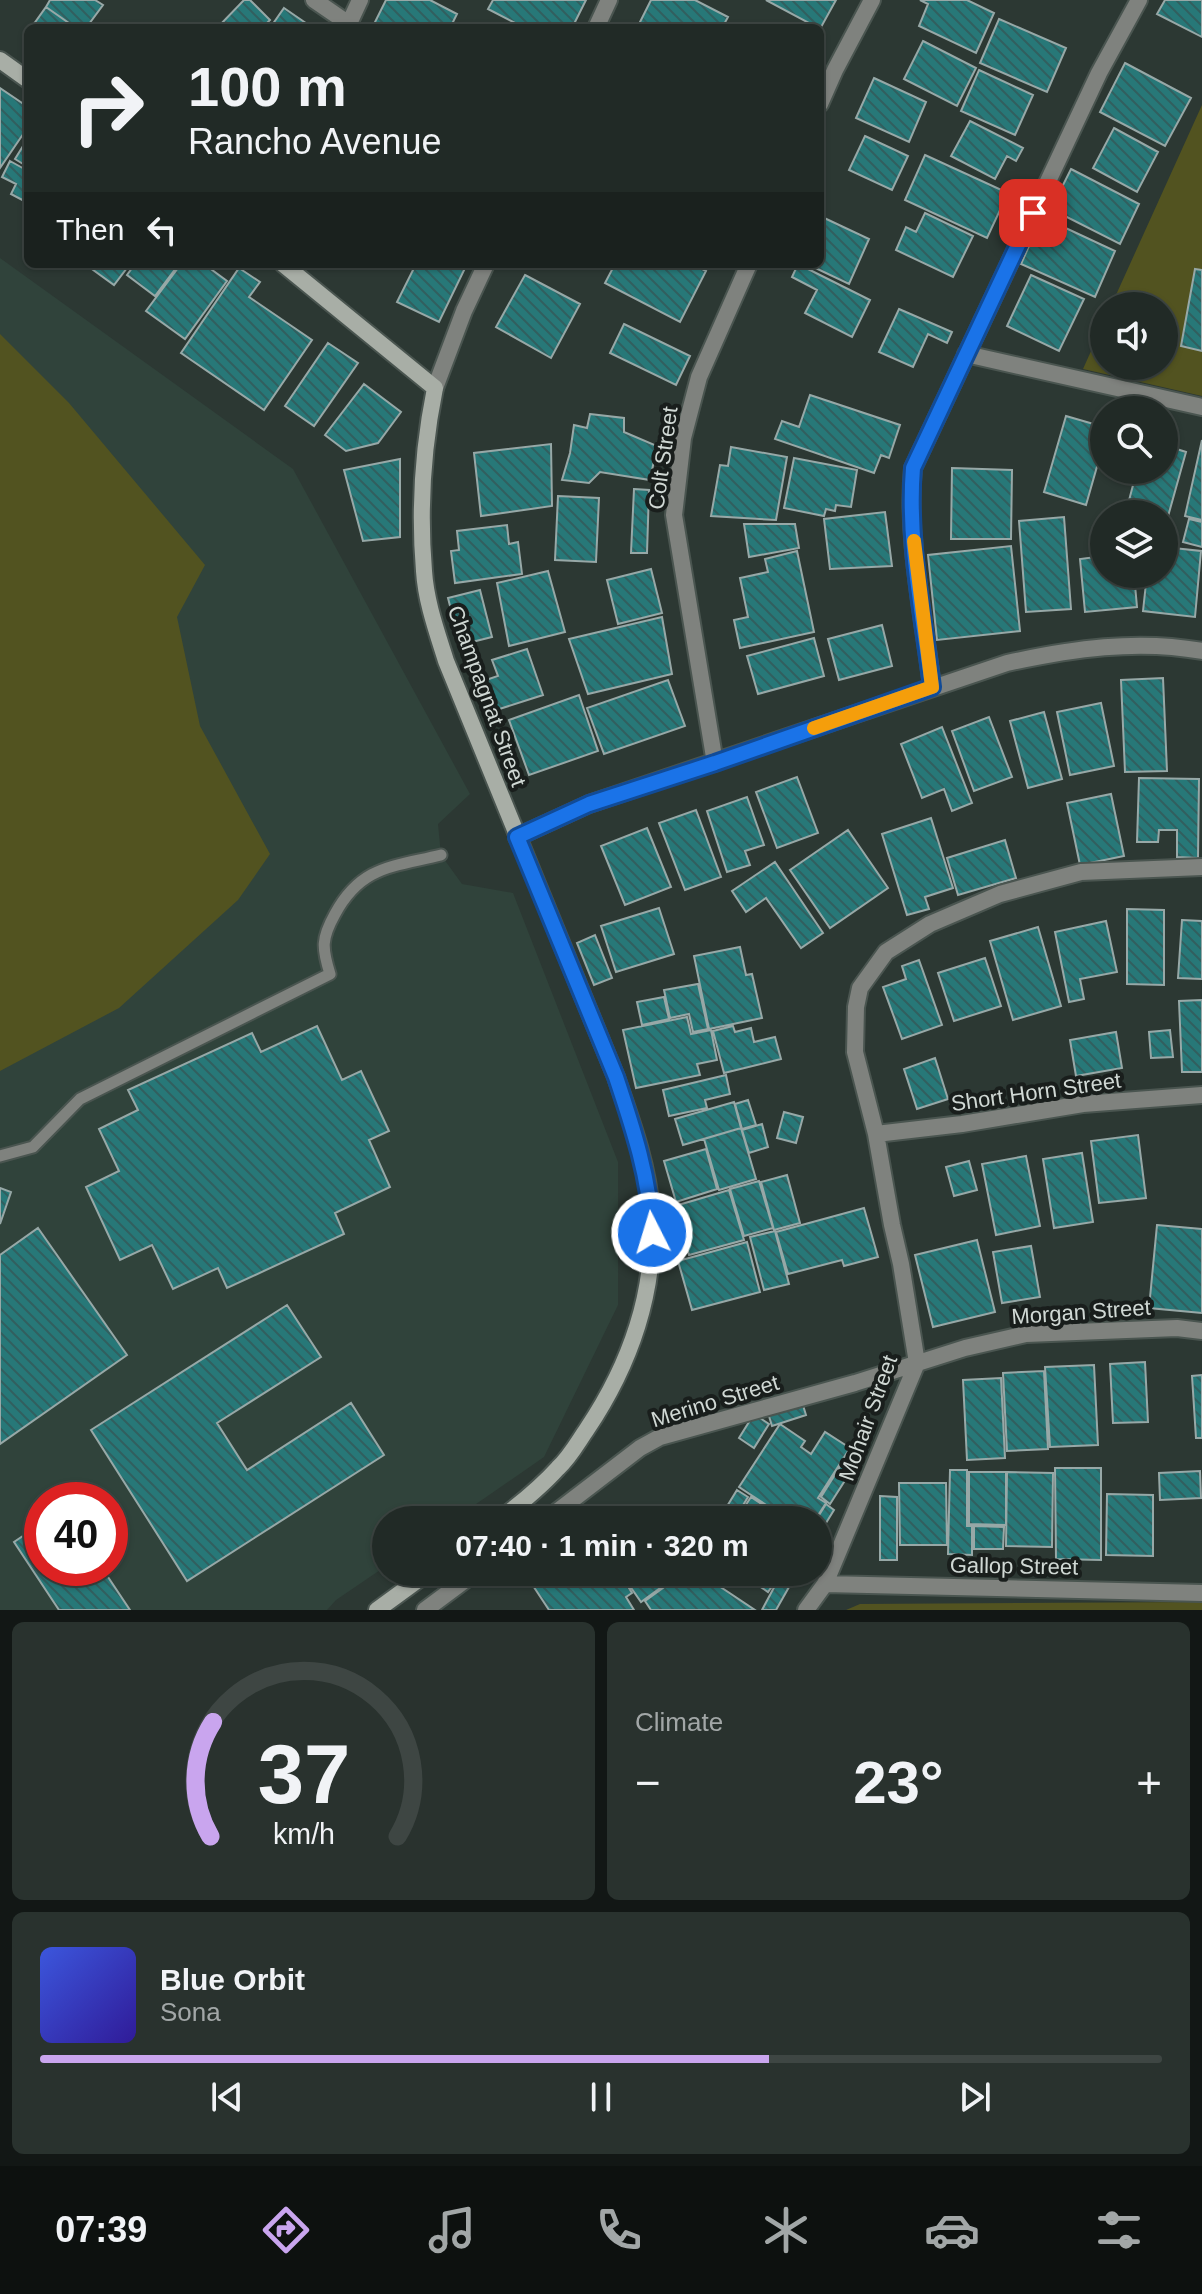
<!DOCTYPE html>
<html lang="en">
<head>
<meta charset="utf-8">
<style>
	:root { --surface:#212a26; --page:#29322e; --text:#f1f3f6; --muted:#a2a7a7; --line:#3e4643; --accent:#c9a5ee }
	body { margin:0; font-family:Helvetica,sans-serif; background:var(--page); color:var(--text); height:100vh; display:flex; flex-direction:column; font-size:30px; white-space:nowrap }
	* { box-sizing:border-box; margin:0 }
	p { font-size:26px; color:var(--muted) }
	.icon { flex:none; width:44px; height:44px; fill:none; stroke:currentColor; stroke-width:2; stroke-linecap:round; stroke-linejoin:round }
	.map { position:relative; height:1610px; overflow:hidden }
	.sheet { display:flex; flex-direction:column; gap:12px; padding:12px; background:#121715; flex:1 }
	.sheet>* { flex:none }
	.top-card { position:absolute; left:24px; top:24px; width:800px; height:244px; border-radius:12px; box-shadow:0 2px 6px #0004,0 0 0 2px var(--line); background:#212a26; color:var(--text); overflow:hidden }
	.tools { position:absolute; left:1090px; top:292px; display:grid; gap:16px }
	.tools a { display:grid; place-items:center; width:88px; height:88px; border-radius:50%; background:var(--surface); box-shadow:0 2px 6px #0004,0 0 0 2px var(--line); font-size:40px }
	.speed { position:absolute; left:24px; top:1482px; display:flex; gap:16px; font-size:40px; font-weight:700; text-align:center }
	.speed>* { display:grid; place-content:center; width:104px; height:104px; border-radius:50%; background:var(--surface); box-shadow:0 2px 6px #0004,0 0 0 2px var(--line); line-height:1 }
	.speed .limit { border:12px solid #d22; background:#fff; color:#111 }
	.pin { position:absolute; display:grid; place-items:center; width:68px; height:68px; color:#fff; margin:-34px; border-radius:16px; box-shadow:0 4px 12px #0006 }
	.me { position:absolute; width:88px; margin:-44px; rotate:355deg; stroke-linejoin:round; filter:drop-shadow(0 0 6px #0008) }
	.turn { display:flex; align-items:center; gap:28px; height:168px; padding:0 32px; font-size:36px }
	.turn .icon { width:104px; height:104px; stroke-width:2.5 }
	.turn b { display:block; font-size:56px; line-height:68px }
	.then { display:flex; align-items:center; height:76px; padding:0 32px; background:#0003; gap:16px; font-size:30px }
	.big { font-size:60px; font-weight:600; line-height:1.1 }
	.sheet .widget { flex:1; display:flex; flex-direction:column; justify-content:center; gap:12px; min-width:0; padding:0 28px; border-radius:12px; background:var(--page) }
	.sheet .dial { align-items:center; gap:0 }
	.dial svg { height:208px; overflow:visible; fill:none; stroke:var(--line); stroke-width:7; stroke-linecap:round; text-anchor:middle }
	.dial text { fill:var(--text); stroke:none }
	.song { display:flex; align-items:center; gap:24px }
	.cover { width:96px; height:96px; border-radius:12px; background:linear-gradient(135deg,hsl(230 70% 55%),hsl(250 70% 35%)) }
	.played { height:8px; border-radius:4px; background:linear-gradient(90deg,var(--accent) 65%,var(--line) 65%) }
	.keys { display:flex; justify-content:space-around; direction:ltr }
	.heat { display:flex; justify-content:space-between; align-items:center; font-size:44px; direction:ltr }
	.sheet .tiles { flex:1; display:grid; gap:12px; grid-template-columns:1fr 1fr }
	.widget:last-child { grid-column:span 2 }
	.trip { position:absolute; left:372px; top:1506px; width:460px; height:80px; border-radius:40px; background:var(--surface); box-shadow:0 2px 6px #0004,0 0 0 2px var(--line); font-weight:600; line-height:80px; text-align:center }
	.tabs { display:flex; height:128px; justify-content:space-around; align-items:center; background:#0d110f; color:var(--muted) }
	.tabs .icon { width:56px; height:56px }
	.tabs .on { color:var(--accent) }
	.tabs b { font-size:36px; color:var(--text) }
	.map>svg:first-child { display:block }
</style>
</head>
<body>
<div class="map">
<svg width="1202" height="1610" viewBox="0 0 1202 1610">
	<defs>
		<pattern id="building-back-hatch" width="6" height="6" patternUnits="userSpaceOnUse" patternTransform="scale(2)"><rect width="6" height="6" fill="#277878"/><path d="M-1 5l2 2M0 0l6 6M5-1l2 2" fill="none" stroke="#315f5f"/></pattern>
	</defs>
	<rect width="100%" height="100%" fill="#2c3833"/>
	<path fill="#30433b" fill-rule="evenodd" d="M0,258L293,469L470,794L438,824L441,855L462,884L513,893L618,1162V1305L544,1457L453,1520H386V1566L336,1600L327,1610H0ZM42,1500H110V1568H42Z"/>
	<path fill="#525320" d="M1202,105V396L1083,369L1104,322V366H1164V306H1111Z
		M0,334L69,403L205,565L177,617L200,726L270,854L238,900L119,1008L0,1071Z
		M1202,1602V1610H846L860,1604Z"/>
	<path fill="url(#building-back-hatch)" stroke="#97a8a7" stroke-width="2" d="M50,0H95L103,5L86,28H76L46,7Z
		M244,0H250L270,20L262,28H217Z
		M386,0H430L457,14L450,28H381L374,24Z
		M493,0H586L572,28H525L488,9Z
		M651,0H695L728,17L722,28H647L639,24Z
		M766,0H836L820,29Z
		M920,0H967L994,13L976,53L919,26L928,4Z
		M1165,0H1202V37L1157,14Z
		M46,7L76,28H31Z
		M284,8L313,28H270Z
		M999,19L1066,48L1047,92L980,63Z
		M923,41L976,68L957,106L904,79Z
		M1125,63L1191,98L1165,146L1100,112Z
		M979,70L1033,95L1015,135L961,111Z
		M874,78L926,102L909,142L856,118Z
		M0,88L28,107V127L0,168Z
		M970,121L1023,148L1016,161L1007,156L995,179L951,156Z
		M1114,128L1158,152L1137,192L1093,168Z
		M865,136L908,156L892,190L849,170Z
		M28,138V167L15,159Z
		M925,155L1008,193L987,238L905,200Z
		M10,161L28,171V203L11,194L16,184L2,177Z
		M1071,169L1139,204L1120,244L1051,209Z
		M925,213L973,236L953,277L896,250L906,227L916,232Z
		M820,216L869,239L849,284L807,264H820Z
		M1042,217L1115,251L1095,297L1021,264Z
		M85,264H130L114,285Z
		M135,264H179L155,296L127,275Z
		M181,264H204L227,281L185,339L146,311Z
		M416,264H467L439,322L397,302Z
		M615,264H693L706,271L680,322L605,283Z
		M798,264L870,300L852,337L805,313L817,290L792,277Z
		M239,268L260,282L249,297L312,340L264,410L181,353Z
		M1195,269L1202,270V351L1181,346Z
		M525,275L580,304L551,358L496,327Z
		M1031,275L1084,299L1059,351L1007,326Z
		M899,309L952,332L947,343L928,334L913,367L879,352Z
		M624,324L690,356L676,385L610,353Z
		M328,343L358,363L314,426L285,406Z
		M364,384L401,412L378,443L346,451L325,435Z
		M810,395L900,425L889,458L881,455L874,473L775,439L782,421L799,427Z
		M590,414L624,418V432L657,446L650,480L600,472L589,483L562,480L570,453L574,425L587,428Z
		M1066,416L1104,427V442L1086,505L1044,492Z
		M1202,440V520L1185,516Z
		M551,444L552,506L481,516L474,453Z
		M1164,445L1186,452L1167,520L1164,519V514H1148L1127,508L1137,470H1164Z
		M731,447L787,457L776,520L711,516L720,465L728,466Z
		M794,458L857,470L851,507L836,505L835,511L826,509L824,516L784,508Z
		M400,459V537L363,541L344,470Z
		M952,468L1012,470L1011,539H951Z
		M634,489L649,490L647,553H631Z
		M558,496L599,498L596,562L555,560Z
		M885,512L892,566L830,569L824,519Z
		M1064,517L1071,609L1026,612L1019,521Z
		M1189,519L1202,522V547L1183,542Z
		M744,524H795L799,548L749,557Z
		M507,525L509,544L518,542L522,574L455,583L451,551L459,550L457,531Z
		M1011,546L1020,631L937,640L928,555Z
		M1164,547L1201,551L1195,617L1143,611L1147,574H1164Z
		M797,551L814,632L740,648L734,620L748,617L740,578L768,572L765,559Z
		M1104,556V574H1134L1137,607L1085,612L1080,559Z
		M651,569L662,613L618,624L607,580Z
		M548,571L565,632L509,646L497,583Z
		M480,590L492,637L460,645L448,598Z
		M662,617L672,674L588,694L569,639Z
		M882,625L892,666L839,680L828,639Z
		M814,638L824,676L758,694L747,656Z
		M527,649L543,695L490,712L480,682L498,676L492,660Z
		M1163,678L1167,771L1125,772L1121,680Z
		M668,680L685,726L604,754L587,708Z
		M579,695L598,751L529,775L509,720Z
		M1101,703L1114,766L1070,775L1057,712Z
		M1044,712L1062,779L1028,788L1010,721Z
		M989,717L1012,777L974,791L952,731Z
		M942,727L972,803L952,811L944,789L922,798L901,744Z
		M797,777L818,833L777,848L756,792Z
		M1139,778L1199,779L1198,858L1177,857V830H1159L1158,842H1137Z
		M1111,794L1124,856L1080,865L1067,803Z
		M747,797L764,845L745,851L750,865L727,872L707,811Z
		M696,810L721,877L685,890L659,823Z
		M931,818L953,888L925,897L929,909L907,915L882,834Z
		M647,828L671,887L625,905L601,846Z
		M848,830L888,888L830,928L790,870Z
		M1005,840L1016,878L958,895L947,858Z
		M775,862L823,933L801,948L766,898L746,912L732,891Z
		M659,908L674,954L616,972L601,926Z
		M1127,909L1164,910V985L1127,984Z
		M1182,920L1202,921V979L1178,978Z
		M1106,921L1117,972L1080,979L1084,999L1069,1002L1055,932Z
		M1038,927L1061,1006L1013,1020L990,941Z
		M595,935L612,978L594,985L577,943Z
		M740,947L746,975L752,974L762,1018L709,1029L694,956Z
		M985,958L1001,1006L954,1021L938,973Z
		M919,960L942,1025L902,1039L883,987L906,979L902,966Z
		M698,984L708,1029L693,1032L689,1014L670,1018L664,990Z
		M664,997L669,1019L642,1025L637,1002Z
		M1202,1000V1072H1182L1179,1001Z
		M687,1017L691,1034L711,1030L717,1060L697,1064L700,1075L636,1088L623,1030Z
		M317,1026L342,1080L361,1071L389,1131L369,1140L390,1187L335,1213L344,1234L227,1288L218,1268L173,1289L152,1245L120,1260L86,1187L119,1171L99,1129L138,1110L128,1090L252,1033L261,1052Z
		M733,1026L735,1032L751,1028L754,1042L775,1037L781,1059L724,1073L713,1031Z
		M1170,1030L1173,1057L1151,1058L1149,1032Z
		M1116,1032L1122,1068L1076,1076L1070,1040Z
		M935,1058L948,1099L917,1109L904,1069Z
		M726,1075L730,1094L705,1100L707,1108L669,1116L663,1090Z
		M748,1100L756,1125L742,1129L735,1104Z
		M734,1102L741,1128L683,1145L675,1119Z
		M784,1112L803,1117L796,1143L777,1138Z
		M762,1124L768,1147L749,1153L742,1130Z
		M741,1128L756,1179L719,1190L704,1139Z
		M1138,1135L1146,1198L1099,1203L1091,1141Z
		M706,1149L717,1189L676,1202L664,1161Z
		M1082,1153L1093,1222L1054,1228L1043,1159Z
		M1026,1156L1040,1226L996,1235L982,1164Z
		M969,1161L977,1190L954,1196L946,1167Z
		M787,1175L800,1223L774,1230L761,1182Z
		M759,1181L773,1228L744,1236L730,1189Z
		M0,1188L11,1192L0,1224Z
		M729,1190L744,1240L689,1255L675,1206Z
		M864,1208L878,1257L844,1266L842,1260L788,1274L776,1232Z
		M1157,1225L1202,1229V1313L1149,1308Z
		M38,1228L127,1355L0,1444V1255Z
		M775,1231L789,1284L764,1290L750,1237Z
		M977,1240L995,1312L933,1327L915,1255Z
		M747,1242L760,1292L692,1310L678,1261Z
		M1031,1246L1040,1297L1002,1303L993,1252Z
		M287,1305L321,1357L217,1423L247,1470L351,1403L384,1455L187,1581L91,1430Z
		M1145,1362L1148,1422L1113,1423L1110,1364Z
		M1094,1365L1098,1445L1050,1447L1045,1367Z
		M1044,1371L1048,1449L1007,1451L1003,1373Z
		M1202,1375V1438H1196L1192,1376Z
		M1001,1378L1005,1458L967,1460L963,1380Z
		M802,1402L806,1415L772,1426L768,1413Z
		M754,1414L769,1424L754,1448L739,1438Z
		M780,1424L805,1441L801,1447L811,1454L825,1432L850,1448L818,1498L826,1503L815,1520H789L739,1487Z
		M841,1465L851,1471L830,1504L821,1497Z
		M1055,1468H1101V1560L1056,1559Z
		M950,1470H967V1526H972V1555L948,1554Z
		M1200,1471L1201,1498L1160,1500L1159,1473Z
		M969,1472H1006V1525L969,1524Z
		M1007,1472L1053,1473L1052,1547L1006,1546Z
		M899,1483H946L947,1545H900Z
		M737,1490L748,1497L737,1515L726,1508Z
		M1107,1494L1153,1495V1556L1106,1555Z
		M880,1496L897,1497V1560H880Z
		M751,1497L773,1512L767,1520H744L738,1517Z
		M826,1504L834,1510L818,1536V1520H816Z
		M42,1523V1568H102L130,1610H59L14,1542Z
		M974,1526L1004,1527L1003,1549H974Z
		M524,1572H619L632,1593L626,1597L634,1610H549Z
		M634,1572H682L641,1602L625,1579Z
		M685,1572H698L755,1610H651L645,1601Z
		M739,1572H782L768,1592Z
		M778,1580L789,1587L776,1610H762Z"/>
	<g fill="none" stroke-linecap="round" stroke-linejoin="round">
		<g stroke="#4a5550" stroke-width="15">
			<path id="lane" d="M0,1156L33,1147L80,1099L330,974C322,948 321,939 335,914C361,866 392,867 441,855"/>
		</g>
		<g stroke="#4a5550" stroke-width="20">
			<path id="street" d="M314,0L349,24
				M347,28L360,0
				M596,28L609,0
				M820,104L835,70L872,0
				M966,354L1202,407
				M435,388L464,311L486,264
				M932,687C924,617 906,537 913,468L1099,73L1139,0
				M715,763L674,515L683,438L699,377L749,264
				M517,837L589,804L1007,663C1071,649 1137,639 1202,651
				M876,1134L962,1124L1083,1104L1202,1095
				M546,1520L640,1448L660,1437L855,1383L965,1348L1026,1334L1177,1328L1202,1331
				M825,1584L1202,1593
				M425,1610L476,1572
				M806,1610L825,1584L917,1363L901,1264L892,1225L876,1134L855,1052L856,1007L860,988L886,952L930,924L1000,894L1081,872L1202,867"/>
		</g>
		<g stroke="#4a5550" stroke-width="20">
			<path id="secondary" d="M0,60L28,80
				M283,264L435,388C423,447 419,511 424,571C426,602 437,632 446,661L616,1077C631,1120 648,1166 651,1212C657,1290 630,1365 587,1429C578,1442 570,1457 558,1468C540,1488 520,1504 499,1520
				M377,1610L429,1572"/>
		</g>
		<use href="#lane" stroke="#7f827e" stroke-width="11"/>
		<use href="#street" stroke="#7f827e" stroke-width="16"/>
		<use href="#secondary" stroke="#a8aea6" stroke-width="16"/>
	</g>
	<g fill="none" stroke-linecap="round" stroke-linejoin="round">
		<g stroke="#114b97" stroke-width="20">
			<path id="route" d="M652,1233C650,1179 633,1128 616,1077L517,837L589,804L715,763L932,687C923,616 907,539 913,468L1033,213"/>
		</g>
		<use href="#route" stroke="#1a73e8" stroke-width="14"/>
		<path stroke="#f59e0b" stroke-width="14" d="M814,728L932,687L914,541"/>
	</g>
	<g text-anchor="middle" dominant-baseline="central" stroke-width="8" stroke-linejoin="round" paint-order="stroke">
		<g font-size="22" fill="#d0d8d4" stroke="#191e1c">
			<text transform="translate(663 458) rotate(-82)">Colt Street</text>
			<text transform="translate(487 696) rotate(70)">Champagnat Street</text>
			<text transform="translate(1036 1092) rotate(-8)">Short Horn Street</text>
			<text transform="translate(1081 1312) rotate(-4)">Morgan Street</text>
			<text transform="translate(715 1401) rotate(-17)">Merino Street</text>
			<text transform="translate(868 1418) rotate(-70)">Mohair Street</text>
			<text transform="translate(1014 1566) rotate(1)">Gallop Street</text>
		</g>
	</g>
</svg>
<div class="tools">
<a><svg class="icon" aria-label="sound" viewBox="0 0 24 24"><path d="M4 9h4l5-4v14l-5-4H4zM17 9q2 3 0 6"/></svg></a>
<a><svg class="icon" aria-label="search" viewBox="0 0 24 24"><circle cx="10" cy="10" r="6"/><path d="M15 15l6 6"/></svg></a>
<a><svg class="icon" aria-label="layers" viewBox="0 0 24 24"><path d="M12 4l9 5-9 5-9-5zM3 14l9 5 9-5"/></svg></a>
</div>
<div class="speed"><div class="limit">40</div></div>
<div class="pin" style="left:1033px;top:213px;background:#d93025"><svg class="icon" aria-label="arrive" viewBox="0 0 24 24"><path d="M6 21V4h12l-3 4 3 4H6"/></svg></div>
<svg class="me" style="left:652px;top:1233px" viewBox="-20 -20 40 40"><circle r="17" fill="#1a73e8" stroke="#fff" stroke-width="3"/><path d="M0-11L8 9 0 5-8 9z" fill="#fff"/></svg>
<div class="trip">07:40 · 1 min · 320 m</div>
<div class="top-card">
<div class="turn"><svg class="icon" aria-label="right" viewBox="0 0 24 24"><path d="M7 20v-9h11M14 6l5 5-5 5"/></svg><div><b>100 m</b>Rancho Avenue</div></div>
<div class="then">Then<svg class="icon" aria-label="left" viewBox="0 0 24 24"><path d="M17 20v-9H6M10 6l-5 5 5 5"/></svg></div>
</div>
</div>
<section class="sheet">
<div class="tiles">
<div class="widget dial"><svg viewBox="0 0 100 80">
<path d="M14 69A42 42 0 1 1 86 69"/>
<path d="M14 69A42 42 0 0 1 15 25" stroke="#c9a5ee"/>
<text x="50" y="56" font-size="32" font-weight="700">37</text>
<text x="50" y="72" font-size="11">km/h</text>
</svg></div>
<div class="widget"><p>Climate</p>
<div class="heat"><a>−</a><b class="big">23°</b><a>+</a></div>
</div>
<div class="widget">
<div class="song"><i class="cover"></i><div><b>Blue Orbit</b><p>Sona</p></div></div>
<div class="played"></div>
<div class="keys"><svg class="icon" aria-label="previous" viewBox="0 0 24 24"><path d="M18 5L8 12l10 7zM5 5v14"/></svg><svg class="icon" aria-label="pause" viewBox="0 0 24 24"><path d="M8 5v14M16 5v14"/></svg><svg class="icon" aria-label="next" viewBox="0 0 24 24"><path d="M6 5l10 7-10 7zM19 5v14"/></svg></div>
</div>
</div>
</section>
<nav class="tabs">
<b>07:39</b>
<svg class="icon on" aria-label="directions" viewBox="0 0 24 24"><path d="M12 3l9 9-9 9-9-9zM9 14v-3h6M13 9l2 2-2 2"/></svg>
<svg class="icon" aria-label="music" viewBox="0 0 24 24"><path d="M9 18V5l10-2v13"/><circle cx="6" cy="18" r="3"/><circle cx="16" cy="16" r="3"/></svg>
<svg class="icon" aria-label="phone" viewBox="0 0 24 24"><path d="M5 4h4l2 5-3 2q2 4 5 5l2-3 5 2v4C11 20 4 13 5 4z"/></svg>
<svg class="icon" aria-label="climate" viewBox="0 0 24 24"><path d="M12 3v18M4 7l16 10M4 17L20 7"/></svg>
<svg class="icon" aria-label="car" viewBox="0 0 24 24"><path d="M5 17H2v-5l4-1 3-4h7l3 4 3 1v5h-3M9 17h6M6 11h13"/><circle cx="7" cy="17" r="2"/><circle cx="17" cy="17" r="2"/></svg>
<svg class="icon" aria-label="filters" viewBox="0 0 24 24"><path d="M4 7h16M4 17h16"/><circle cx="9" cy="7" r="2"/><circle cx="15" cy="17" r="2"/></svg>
</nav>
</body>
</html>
